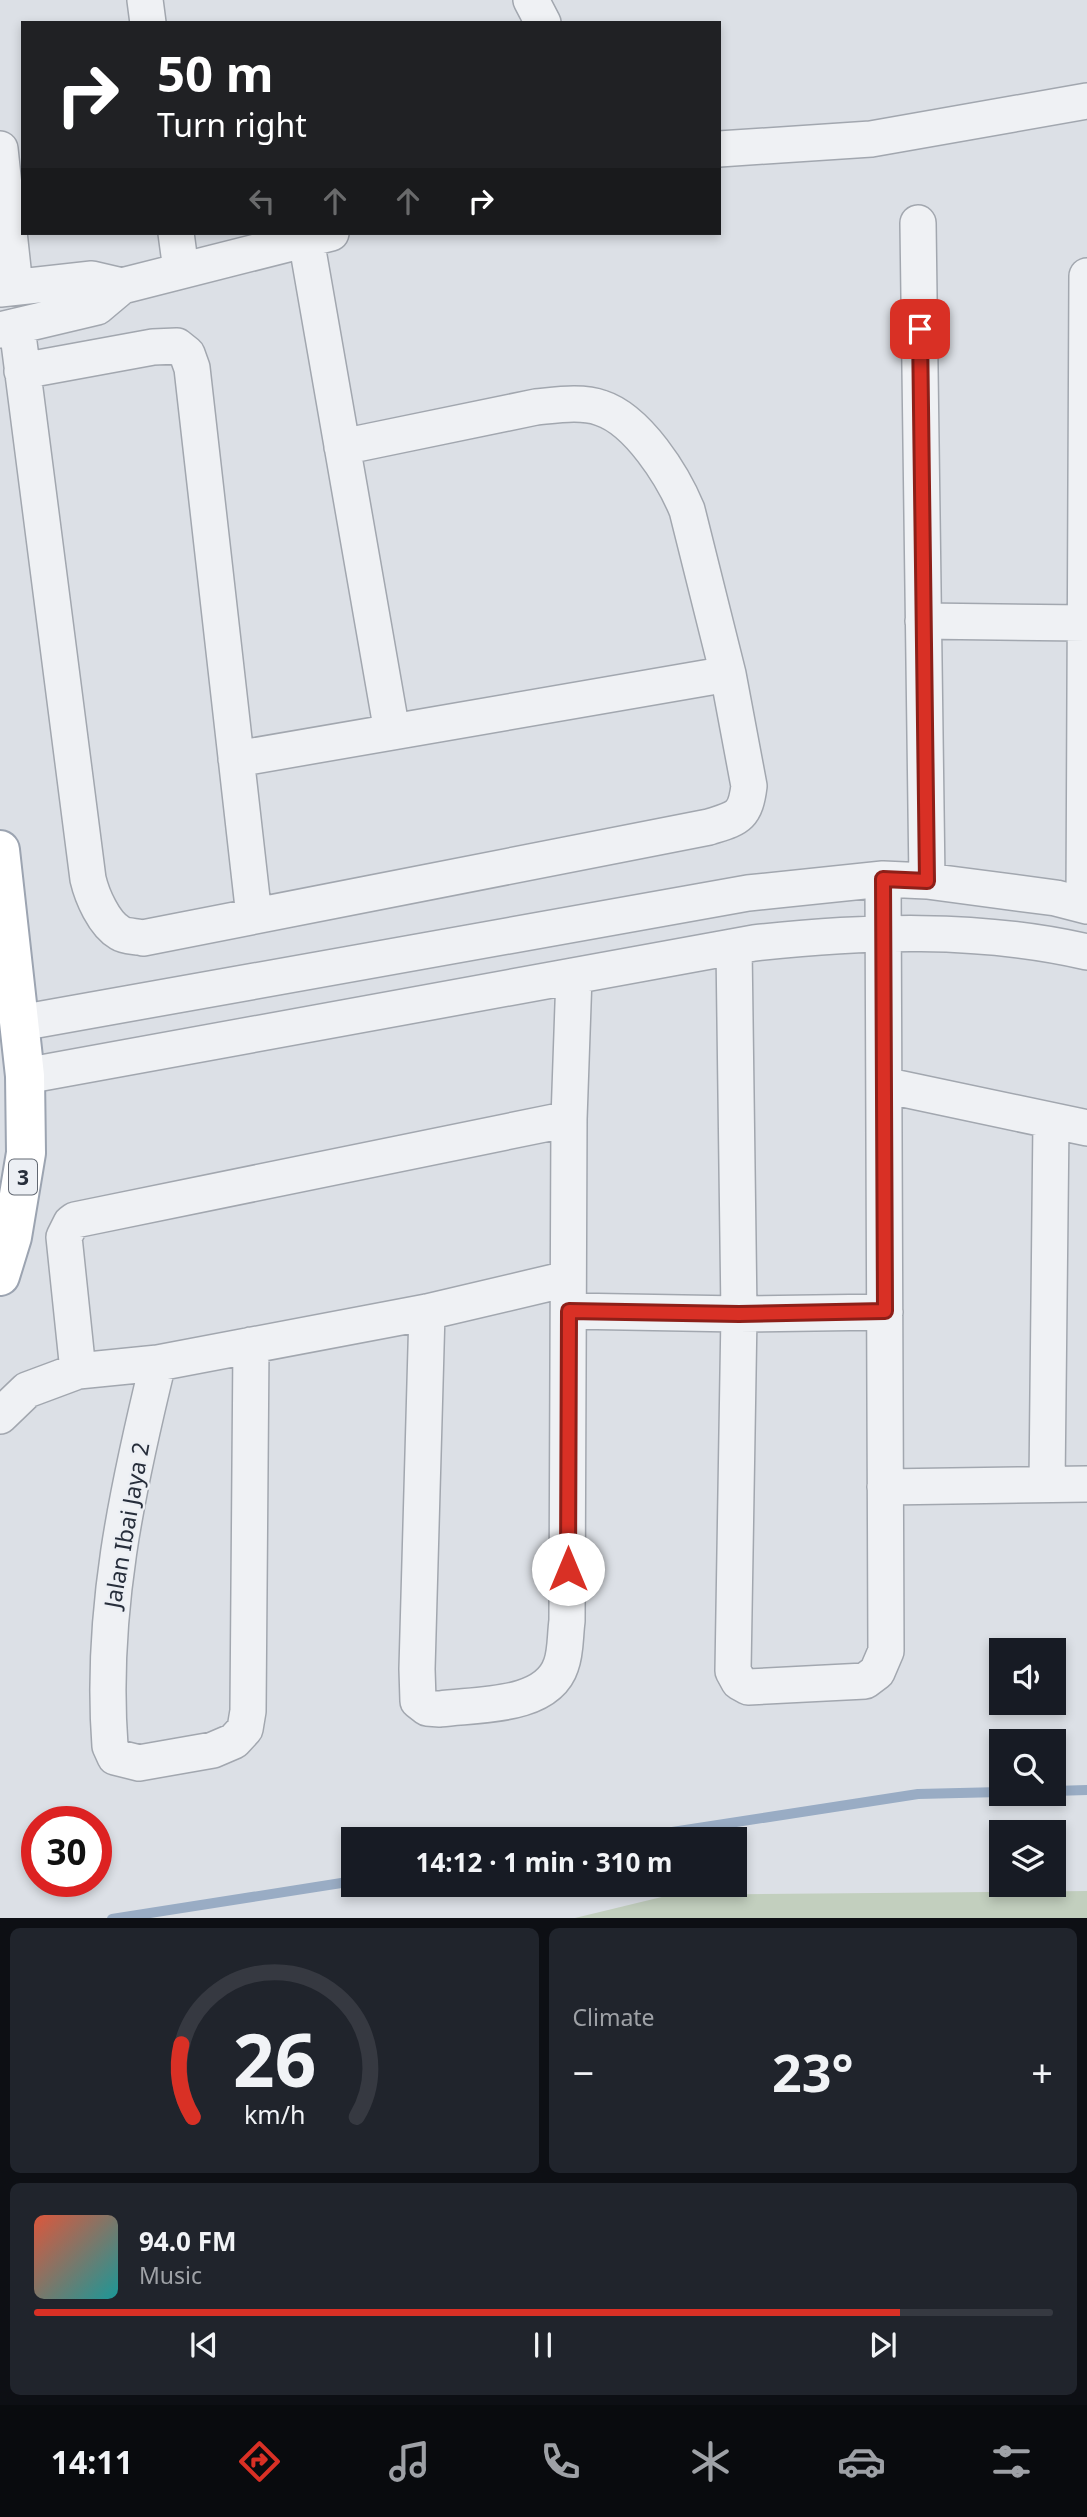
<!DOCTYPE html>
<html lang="en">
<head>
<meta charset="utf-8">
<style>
	:root { --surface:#171b24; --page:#20242c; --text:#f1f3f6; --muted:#9ea1a6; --line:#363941; --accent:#d93025 }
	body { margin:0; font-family:"Noto Sans",sans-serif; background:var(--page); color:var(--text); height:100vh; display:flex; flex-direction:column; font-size:26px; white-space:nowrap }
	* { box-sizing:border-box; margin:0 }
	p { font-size:23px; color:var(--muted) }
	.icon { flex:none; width:38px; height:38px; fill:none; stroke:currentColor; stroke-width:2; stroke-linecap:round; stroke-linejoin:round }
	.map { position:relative; height:1918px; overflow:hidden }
	.drawer { display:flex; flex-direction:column; gap:10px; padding:10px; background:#0d0f14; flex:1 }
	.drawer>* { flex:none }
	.banner { position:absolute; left:21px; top:21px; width:700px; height:214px; border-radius:0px; box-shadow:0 4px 10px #0003; background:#202124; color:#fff; overflow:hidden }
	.tools { position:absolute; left:989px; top:1638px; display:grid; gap:14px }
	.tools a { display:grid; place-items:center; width:77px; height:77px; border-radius:0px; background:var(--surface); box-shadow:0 4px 10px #0003; font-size:35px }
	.speed { position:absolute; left:21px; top:1806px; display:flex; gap:14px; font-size:35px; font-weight:700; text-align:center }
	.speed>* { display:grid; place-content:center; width:91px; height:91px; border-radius:50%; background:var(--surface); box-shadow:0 4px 10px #0003; line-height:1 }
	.speed .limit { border:10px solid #d22; background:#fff; color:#111 }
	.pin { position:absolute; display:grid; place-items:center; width:60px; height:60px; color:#fff; margin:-30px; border-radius:14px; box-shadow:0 4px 10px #0006 }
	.me { position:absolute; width:77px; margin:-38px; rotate:0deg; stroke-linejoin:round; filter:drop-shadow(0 0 5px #0008) }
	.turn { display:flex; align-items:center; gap:24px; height:147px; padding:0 21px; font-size:32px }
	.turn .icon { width:91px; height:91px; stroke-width:2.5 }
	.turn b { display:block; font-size:49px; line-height:60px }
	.lanes { display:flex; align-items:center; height:66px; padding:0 21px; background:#0003; justify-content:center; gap:35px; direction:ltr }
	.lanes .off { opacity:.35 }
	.big { font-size:52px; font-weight:700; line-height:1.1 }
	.drawer .widget { flex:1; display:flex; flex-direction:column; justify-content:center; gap:10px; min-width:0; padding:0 24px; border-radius:10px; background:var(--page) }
	.drawer .dial { align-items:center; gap:0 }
	.dial svg { height:182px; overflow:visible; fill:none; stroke:var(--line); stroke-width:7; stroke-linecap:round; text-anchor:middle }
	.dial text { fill:var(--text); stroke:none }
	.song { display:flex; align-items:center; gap:21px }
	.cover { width:84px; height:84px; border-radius:10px; background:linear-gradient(135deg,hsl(10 70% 55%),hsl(180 70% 35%)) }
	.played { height:7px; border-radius:4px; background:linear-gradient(90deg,var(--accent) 85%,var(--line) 85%) }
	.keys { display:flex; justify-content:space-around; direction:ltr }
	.heat { display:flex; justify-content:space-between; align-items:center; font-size:38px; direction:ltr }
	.drawer .tiles { flex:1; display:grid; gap:10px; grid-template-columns:1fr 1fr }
	.widget:last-child { grid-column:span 2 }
	.trip { position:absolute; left:341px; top:1827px; width:406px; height:70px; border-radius:0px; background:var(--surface); box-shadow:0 4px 10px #0003; font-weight:700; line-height:70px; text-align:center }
	.menu { display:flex; height:112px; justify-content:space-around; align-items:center; background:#090b0e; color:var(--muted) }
	.menu .icon { width:49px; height:49px }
	.menu .current { color:var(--accent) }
	.menu b { font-size:32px; color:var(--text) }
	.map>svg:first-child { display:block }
</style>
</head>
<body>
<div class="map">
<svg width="1087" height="1919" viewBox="0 0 1087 1919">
	<rect width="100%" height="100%" fill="#dce0e6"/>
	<path fill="#c2cfbe" d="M1087,1891V1918H575L670,1895Z"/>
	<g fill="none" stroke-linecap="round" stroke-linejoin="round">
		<path stroke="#99acc4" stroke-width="10" d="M1054,1791L1087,1790
			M627,1839L918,1794L1001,1792
			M112,1919L354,1881"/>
		<g stroke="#a2a7af" stroke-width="38">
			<path id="minor" d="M145,0L148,23
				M531,0L543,23
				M0,149L15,287
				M719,149L871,139L1087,101
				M918,223L927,881
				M176,233L181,270
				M306,239L392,732
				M0,289L92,279L122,286
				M17,327L88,879C92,896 104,924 120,933C126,937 137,936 143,938L709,827C737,818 745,818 749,786L728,674L687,510C673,476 638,420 601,408C582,401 557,405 536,407L342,447
				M0,330L97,307L122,286L331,233
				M22,371L153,347L177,346L187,354L192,368L254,916
				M923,621L1085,623
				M236,759L728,674
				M1084,905L1087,276
				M734,947L739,1314L733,1671L739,1682L748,1687L865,1681L877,1672L886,1651L883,879
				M20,1023L748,893L883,879L927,881L1056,898L1087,906
				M25,1076L754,943C865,931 978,927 1087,952
				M884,1085L1087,1128
				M569,1311L739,1314L885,1312
				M427,1312L417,1669L418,1701L427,1708L440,1709C477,1704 547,1708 561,1665C566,1652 565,1635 567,1621L569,1119L574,976
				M158,1363C127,1490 100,1614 110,1746L115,1757L139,1763L213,1750L234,1741L245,1729L248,1711L251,1345
				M78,1371L64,1237L71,1223L75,1220L569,1119
				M0,1416L27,1390L78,1371L158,1363L427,1312L567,1279
				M1047,1484L1051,1121
				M885,1487L1087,1484"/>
		</g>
		<g stroke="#9ca4b1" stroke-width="42">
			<path id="major" d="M0,850L25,1076L26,1153L12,1237L0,1276"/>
		</g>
		<use href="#minor" stroke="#eff1f4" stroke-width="35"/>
		<use href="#major" stroke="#fff" stroke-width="38"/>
	</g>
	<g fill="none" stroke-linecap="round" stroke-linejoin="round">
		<g stroke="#8d1f18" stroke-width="18">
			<path id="route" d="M568,1569L569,1311L739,1314L885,1311L883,879L927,881L920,329"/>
		</g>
		<use href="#route" stroke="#d93025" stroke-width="12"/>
	</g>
	<g text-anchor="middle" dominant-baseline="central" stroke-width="5" stroke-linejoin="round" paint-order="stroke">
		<rect fill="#eceff4" stroke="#626872" stroke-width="2" x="9" y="1159.5" width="28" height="35" rx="5"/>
		<g font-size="21" font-weight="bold" fill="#272e3b">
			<text x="23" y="1177">3</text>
		</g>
		<g font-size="23" fill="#272e3b" stroke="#eceff4">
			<text transform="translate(126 1525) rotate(-80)">Jalan Ibai Jaya 2</text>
		</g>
	</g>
</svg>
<div class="tools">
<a><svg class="icon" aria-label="sound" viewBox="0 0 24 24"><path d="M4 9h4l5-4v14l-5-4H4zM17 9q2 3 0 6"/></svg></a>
<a><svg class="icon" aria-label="search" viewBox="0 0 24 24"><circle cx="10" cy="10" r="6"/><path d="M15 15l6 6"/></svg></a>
<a><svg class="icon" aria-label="layers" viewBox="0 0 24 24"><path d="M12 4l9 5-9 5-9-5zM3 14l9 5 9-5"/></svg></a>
</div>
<div class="speed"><div class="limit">30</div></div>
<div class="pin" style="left:920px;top:329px;background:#d93025"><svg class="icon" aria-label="arrive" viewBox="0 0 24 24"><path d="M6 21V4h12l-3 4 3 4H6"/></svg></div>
<svg class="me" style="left:568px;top:1569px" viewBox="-20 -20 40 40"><circle r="19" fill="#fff"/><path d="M0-13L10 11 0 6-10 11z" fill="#d93025"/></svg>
<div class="trip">14:12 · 1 min · 310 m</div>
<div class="banner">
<div class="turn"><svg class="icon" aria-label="right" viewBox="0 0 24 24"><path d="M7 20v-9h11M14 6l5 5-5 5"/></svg><div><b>50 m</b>Turn right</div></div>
<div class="lanes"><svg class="icon off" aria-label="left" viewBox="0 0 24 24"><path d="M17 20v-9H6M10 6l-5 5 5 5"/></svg><svg class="icon off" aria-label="ahead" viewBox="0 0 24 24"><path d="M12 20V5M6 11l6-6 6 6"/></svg><svg class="icon off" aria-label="ahead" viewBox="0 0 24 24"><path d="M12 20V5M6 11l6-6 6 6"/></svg><svg class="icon" aria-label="right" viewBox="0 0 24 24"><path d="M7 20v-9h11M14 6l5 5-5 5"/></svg></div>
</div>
</div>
<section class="drawer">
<div class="tiles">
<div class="widget dial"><svg viewBox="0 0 100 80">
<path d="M14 69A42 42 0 1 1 86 69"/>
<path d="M14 69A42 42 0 0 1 9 37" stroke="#d93025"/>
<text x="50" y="56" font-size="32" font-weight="700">26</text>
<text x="50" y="72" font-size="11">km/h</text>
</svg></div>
<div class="widget"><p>Climate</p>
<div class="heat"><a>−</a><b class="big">23°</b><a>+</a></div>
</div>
<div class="widget">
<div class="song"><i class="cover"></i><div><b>94.0 FM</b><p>Music</p></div></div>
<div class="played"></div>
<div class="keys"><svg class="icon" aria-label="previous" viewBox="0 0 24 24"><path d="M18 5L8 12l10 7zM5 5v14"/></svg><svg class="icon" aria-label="pause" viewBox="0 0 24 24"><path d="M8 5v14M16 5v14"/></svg><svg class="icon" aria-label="next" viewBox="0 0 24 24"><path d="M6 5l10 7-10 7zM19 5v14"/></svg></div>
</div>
</div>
</section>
<nav class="menu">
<b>14:11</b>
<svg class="icon current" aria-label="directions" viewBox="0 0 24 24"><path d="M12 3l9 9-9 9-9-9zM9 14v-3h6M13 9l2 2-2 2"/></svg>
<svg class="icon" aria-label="music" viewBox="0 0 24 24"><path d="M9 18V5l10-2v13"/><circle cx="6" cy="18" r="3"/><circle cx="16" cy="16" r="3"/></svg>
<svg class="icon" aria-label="phone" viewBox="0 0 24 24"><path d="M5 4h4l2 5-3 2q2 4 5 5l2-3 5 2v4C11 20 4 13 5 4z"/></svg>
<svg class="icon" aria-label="climate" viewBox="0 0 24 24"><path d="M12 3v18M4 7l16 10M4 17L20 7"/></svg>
<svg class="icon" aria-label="car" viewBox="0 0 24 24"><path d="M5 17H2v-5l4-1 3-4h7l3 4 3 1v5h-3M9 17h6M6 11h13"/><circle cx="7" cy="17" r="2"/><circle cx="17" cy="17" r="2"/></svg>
<svg class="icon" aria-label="filters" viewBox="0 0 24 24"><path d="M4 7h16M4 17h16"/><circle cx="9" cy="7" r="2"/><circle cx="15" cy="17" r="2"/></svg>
</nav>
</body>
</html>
